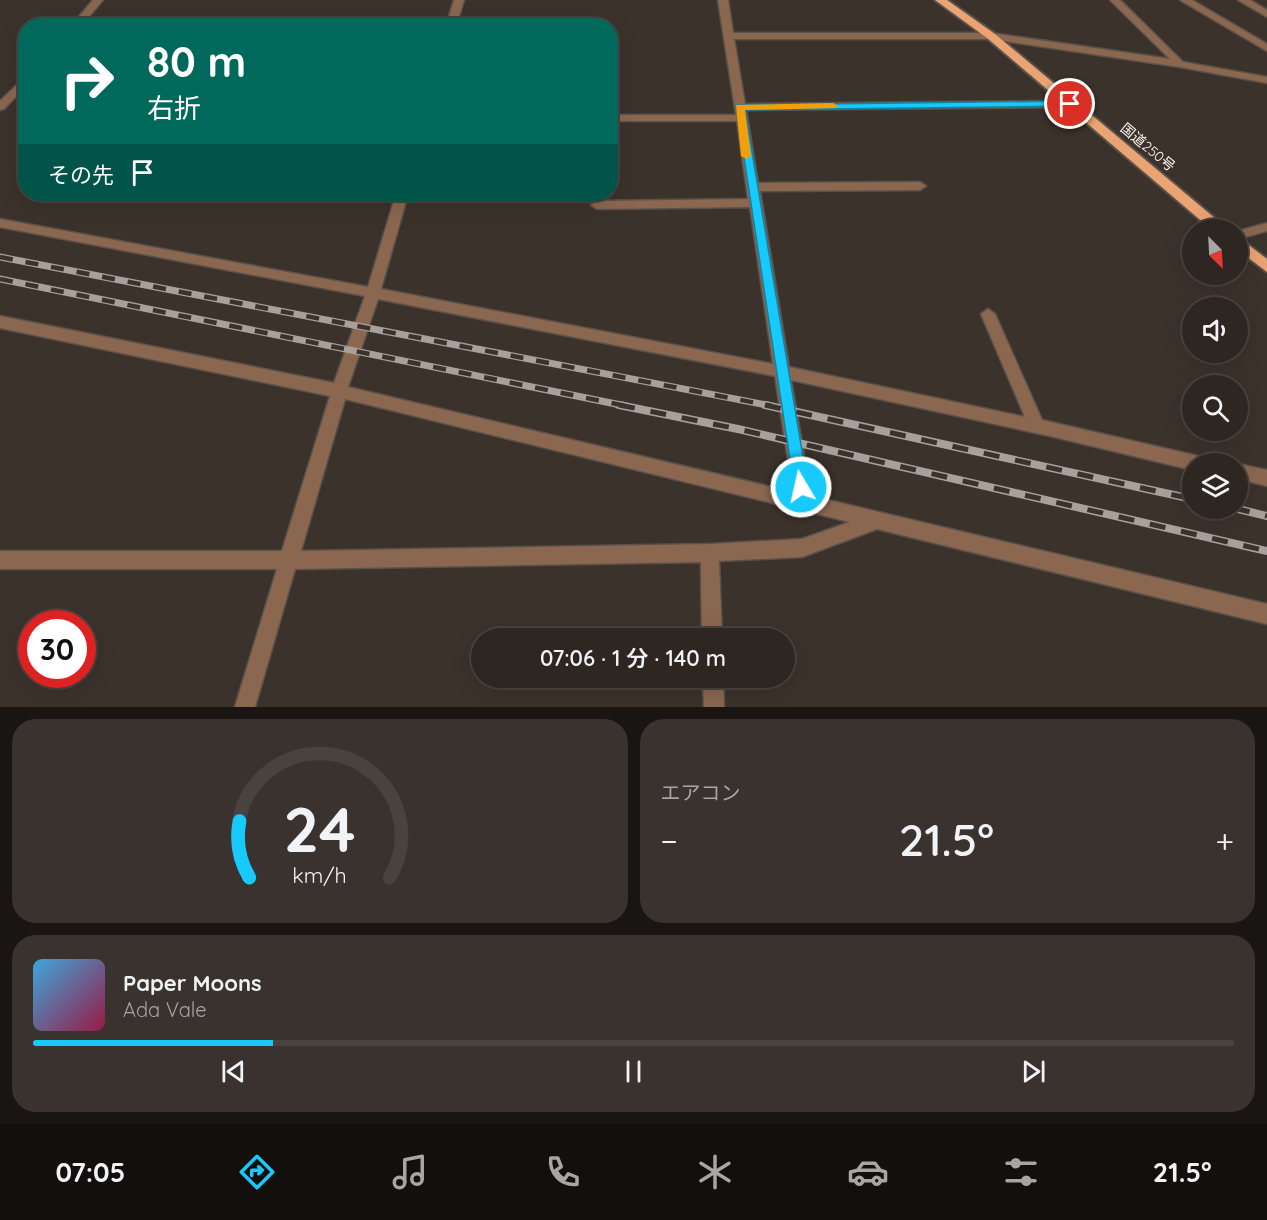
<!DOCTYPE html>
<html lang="ja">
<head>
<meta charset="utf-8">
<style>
	:root { --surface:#2d2621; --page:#39322e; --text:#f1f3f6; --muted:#a7a5a5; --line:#48433f; --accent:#18cafc }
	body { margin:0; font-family:Quicksand,"Noto Sans JP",sans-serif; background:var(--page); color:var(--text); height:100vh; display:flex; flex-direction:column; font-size:22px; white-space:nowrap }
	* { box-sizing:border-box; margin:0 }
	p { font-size:20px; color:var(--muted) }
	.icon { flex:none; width:33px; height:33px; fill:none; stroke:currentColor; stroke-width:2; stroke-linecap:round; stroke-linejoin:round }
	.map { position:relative; height:707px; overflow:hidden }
	.sheet { display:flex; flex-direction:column; gap:12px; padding:12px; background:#191512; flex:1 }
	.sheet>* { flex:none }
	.hud { position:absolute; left:18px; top:18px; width:600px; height:183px; border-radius:24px; box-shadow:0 6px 24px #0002,0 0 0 2px var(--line); background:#00695c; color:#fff; overflow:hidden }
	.needle { width:39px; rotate:156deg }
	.controls { position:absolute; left:1182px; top:219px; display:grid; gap:12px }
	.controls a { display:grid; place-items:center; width:66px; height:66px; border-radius:50%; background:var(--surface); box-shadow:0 6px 24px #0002,0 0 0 2px var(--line); font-size:30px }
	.speed { position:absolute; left:18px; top:610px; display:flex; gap:12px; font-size:30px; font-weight:700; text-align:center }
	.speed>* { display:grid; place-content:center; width:78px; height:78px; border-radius:50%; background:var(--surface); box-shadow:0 6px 24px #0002,0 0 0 2px var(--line); line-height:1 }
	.speed .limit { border:9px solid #d22; background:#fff; color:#111 }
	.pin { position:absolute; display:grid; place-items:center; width:51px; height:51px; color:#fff; margin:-26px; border:3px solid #fff; border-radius:50%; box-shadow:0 2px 6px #0007 }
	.me { position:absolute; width:66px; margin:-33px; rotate:351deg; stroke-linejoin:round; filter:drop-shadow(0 0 4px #0008) }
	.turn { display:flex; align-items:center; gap:21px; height:126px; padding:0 30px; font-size:27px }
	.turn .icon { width:78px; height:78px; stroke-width:2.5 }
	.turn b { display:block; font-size:42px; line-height:51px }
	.then { display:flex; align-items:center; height:57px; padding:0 30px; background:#0003; gap:12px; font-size:22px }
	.big { font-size:45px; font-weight:600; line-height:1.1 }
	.sheet .widget { flex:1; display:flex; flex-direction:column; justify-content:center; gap:9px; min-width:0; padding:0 21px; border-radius:24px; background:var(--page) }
	.sheet .dial { align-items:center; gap:0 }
	.dial svg { height:156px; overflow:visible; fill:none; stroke:var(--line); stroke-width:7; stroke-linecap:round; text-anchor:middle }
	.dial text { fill:var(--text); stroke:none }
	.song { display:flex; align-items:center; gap:18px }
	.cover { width:72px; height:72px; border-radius:9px; background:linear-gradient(135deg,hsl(200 70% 55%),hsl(340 70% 35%)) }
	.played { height:6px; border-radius:3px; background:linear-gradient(90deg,var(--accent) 20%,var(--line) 20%) }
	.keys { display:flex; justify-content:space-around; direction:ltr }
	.heat { display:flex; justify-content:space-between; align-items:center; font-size:33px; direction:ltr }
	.sheet .tiles { flex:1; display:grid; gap:12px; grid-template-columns:1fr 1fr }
	.widget:last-child { grid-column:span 2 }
	.trip { position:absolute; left:471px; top:628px; width:324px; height:60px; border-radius:30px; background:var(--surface); box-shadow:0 6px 24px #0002,0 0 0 2px var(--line); font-weight:600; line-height:60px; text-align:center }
	.dock { display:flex; height:96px; justify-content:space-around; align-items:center; background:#120f0d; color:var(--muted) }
	.dock .icon { width:42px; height:42px }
	.dock .on { color:var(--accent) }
	.dock b { font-size:27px; color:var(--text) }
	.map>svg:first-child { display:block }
</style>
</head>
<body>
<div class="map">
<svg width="1267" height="707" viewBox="0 0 1267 707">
	<rect width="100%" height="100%" fill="#3c322c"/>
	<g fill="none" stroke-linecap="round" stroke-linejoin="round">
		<g stroke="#5a514b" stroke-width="3">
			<path id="service" d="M1238,0H1250L1267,10V17Z"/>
		</g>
		<g stroke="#5a514b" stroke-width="3">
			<path id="minor" d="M93,0H103L81,26H71Z
				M454,0H464L456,26H446Z
				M718,0H728L733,33H991L1170,59L1110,0H1120L1183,62L1267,77V83L1180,67L991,39H734L745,104L1070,101L1075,104L1070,107L746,110L758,183L920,182L926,186L920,190L760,191L789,367L1025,417L981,314L988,309L995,314L1042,420L1198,456L1204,459L1206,464H1192V470L1050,436L791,380L811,496L1267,604V624L877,529L802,557L719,561L722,639H702L701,562L295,569L255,707H235L277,569H0V551H282L330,396L0,328V316L334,383L365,296L0,227V219L368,287L396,194H408L381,289L773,364L750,207L597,209L591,205L597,201L748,199L737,121H610V115H736ZM378,299L775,376L793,492L348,387ZM345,399L850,522L802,539L710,544L301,551Z
				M1180,0H1192L1267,44V51Z
				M26,76V86L4,109L0,110V101Z
				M1267,223V231L1238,239V231Z
				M1238,464L1267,470V486L1238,479Z
				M703,678H723L724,707H704Z"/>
		</g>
		<g stroke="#5a514b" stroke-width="4">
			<path id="trunk" d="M935,0H947L995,34L1229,230H1212L987,38Z
				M1238,237L1267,259V272L1238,250Z"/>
		</g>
		<use href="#service" fill="#8b674f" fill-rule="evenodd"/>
		<use href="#minor" fill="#8b674f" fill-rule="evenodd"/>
		<use href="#trunk" fill="#eaa372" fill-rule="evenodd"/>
		<g stroke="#a8a09b" stroke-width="7">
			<path id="rail-far1" d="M0,257L772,406
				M0,279L626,406"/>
		</g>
		<g stroke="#a8a09b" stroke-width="8">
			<path id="rail" d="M619,405L738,429L1267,551
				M765,405L1192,499
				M1234,508L1267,516"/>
		</g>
		<use href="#rail-far1" stroke="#3c322c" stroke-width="4.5" stroke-dasharray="13" stroke-linecap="butt"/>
		<use href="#rail" stroke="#3c322c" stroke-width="5" stroke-dasharray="16" stroke-linecap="butt"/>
	</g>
	<path fill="#18cafc" stroke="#1083a4" stroke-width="1.5" d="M1070,101L1075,104L1073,106L745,110L808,487L806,492L801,494L795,492L736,105Z"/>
	<path fill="#f59e0b" d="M833,103L838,106L836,108L745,110L751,156L746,159L741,156L736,105Z"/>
	<g text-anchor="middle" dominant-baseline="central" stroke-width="6" stroke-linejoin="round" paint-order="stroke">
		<g font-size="14" fill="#faf3ef" stroke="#3c322c">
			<text transform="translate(1148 147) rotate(40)">国道250号</text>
		</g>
	</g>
</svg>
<div class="controls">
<a><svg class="needle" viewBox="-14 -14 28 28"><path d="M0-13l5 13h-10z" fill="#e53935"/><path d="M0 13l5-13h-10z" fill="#a7a5a5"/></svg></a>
<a><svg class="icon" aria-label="sound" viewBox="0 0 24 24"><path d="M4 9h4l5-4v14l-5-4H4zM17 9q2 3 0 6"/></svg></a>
<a><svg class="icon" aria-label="search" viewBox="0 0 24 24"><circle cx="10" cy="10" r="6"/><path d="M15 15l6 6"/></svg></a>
<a><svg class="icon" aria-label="layers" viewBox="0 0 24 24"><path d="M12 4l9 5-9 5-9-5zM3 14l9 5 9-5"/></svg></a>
</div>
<div class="speed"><div class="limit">30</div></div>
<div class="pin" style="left:1070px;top:104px;background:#d93025"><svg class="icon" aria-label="arrive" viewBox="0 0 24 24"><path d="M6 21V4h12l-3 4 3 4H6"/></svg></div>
<svg class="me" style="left:801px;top:487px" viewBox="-20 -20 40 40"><circle r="17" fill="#18cafc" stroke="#fff" stroke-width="3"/><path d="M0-11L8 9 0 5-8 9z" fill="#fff"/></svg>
<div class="trip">07:06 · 1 分 · 140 m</div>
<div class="hud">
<div class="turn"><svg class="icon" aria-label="right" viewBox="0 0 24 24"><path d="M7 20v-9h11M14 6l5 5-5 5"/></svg><div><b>80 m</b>右折</div></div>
<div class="then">その先<svg class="icon" aria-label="arrive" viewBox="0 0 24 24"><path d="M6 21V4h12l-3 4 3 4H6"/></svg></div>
</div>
</div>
<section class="sheet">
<div class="tiles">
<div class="widget dial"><svg viewBox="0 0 100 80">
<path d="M14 69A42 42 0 1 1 86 69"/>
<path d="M14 69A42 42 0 0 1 9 40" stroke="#18cafc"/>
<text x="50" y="56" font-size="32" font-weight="700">24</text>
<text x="50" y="72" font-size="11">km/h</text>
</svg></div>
<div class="widget"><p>エアコン</p>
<div class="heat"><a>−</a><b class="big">21.5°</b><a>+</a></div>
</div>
<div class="widget">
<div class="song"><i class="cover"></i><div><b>Paper Moons</b><p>Ada Vale</p></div></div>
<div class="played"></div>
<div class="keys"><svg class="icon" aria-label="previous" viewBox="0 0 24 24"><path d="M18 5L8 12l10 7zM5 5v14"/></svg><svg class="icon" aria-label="pause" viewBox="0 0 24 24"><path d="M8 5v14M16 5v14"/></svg><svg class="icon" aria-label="next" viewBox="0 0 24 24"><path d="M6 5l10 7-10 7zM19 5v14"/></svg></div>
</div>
</div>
</section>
<nav class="dock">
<b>07:05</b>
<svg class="icon on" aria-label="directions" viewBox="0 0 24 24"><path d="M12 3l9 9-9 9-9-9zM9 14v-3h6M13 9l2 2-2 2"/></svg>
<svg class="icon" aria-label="music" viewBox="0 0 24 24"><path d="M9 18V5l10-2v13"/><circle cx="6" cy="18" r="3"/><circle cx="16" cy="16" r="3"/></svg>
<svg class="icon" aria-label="phone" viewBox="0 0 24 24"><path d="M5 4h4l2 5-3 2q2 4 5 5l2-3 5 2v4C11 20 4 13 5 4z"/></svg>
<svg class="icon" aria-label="climate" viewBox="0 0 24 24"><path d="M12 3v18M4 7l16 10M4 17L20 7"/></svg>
<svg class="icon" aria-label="car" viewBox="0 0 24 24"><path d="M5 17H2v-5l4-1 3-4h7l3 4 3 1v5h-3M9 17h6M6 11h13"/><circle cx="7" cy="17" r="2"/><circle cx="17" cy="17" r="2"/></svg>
<svg class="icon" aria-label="filters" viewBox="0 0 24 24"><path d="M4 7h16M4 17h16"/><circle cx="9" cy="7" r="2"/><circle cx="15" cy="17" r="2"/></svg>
<b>21.5°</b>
</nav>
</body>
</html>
